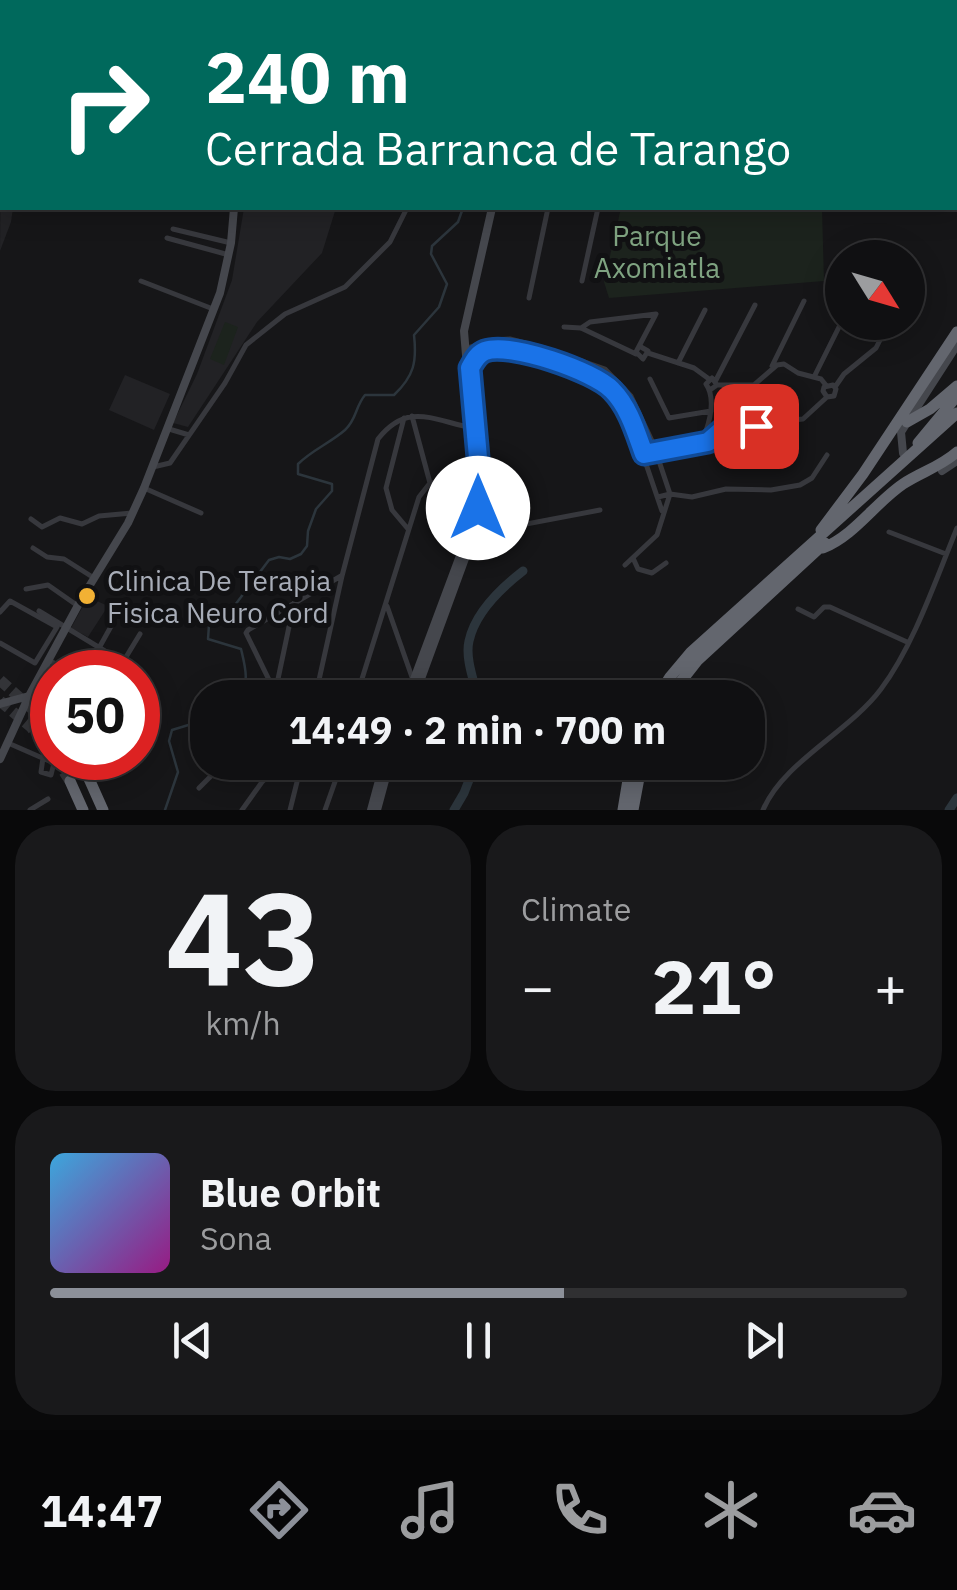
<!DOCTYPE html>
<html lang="en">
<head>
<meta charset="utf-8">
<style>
	:root { --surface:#101012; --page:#19191b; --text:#f1f3f6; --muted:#9c9d9f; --line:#303032; --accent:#8c9099 }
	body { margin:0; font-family:"IBM Plex Sans",sans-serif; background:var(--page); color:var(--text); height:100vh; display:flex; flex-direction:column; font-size:38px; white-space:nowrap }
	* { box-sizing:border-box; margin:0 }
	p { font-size:32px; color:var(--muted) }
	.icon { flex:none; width:55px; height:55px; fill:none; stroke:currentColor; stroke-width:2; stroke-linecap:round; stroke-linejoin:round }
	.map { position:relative; height:810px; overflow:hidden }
	.drawer { display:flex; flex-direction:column; gap:15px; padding:15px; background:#09090a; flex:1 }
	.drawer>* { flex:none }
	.top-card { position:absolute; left:0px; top:0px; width:958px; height:210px; box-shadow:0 5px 25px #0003,0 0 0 2px var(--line); background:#00695c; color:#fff; overflow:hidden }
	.needle { width:65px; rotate:127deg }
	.controls { position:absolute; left:825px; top:240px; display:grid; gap:20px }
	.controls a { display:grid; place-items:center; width:100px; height:100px; border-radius:50%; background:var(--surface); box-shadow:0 5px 25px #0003,0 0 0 2px var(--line); font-size:50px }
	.speed { position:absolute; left:30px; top:650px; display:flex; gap:20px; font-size:50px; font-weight:700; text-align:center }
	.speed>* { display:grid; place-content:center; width:130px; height:130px; border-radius:50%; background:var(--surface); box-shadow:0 5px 25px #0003,0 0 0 2px var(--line); line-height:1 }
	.speed .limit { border:15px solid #d22; background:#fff; color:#111 }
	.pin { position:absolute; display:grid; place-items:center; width:85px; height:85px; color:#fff; margin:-42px; border-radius:20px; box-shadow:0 5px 15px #0006 }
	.me { position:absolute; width:110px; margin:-55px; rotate:0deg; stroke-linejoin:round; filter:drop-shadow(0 0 8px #0008) }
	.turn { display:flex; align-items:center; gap:35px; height:210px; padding:0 40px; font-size:45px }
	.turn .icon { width:130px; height:130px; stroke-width:2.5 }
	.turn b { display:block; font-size:70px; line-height:85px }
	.big { font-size:75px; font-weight:700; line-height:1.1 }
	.drawer .card { flex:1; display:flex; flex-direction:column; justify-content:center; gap:15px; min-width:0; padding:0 35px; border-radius:40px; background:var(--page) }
	.drawer .dial { align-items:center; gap:0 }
	.dial b { font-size:130px; line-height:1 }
	.song { display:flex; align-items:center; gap:30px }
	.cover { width:120px; height:120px; border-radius:15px; background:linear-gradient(135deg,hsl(200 70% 55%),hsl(310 70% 35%)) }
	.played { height:10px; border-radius:5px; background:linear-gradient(90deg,var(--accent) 60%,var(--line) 60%) }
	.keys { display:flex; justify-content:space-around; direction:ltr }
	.heat { display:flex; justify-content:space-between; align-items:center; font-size:55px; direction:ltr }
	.drawer .tiles { flex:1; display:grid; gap:15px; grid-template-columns:1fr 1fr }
	.card:last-child { grid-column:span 2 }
	.trip { position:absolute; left:190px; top:680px; width:575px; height:100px; border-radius:40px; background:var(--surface); box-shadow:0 5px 25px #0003,0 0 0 2px var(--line); font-weight:700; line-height:100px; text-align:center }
	.menu { display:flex; height:160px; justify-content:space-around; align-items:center; background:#060607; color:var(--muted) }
	.menu .icon { width:70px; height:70px }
	.menu .current { color:var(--accent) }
	.menu b { font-size:45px; color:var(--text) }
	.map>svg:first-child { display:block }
</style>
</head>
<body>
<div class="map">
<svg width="957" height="810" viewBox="0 0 957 810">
	<rect width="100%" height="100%" fill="#161618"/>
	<path fill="#222225" d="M2,11V208H13L11,222L0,251Z
		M244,208H336L322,253L257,322L188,427L173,423L197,374L232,280Z
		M125,375L170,394L154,430L109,410Z
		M88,597L108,606L88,637L71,628Z"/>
	<path fill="#1c231d" d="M621,208H822L824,281L609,298L604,282Z
		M225,322L238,327L224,365L210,359Z"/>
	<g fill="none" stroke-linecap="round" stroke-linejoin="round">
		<path stroke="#2c353c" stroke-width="2.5" d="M502,2L503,0
			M237,698C251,685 245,666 241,649L208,639L209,625L235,605L269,560L279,557L290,559L301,554L307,546L308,531L316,509L332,491V484L298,474V464C312,450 330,443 345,430C357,419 355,407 365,395H394C414,376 417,362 414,335L439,307L447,284L431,254L432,246L458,222L463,208
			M165,810L178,772L169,741L172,730L208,719"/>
		<path stroke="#2c353c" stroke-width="9" d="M478,698C474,681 465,658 469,641C475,613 501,588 523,571
			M454,810L464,793L476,762
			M949,810L957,798"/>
		<path stroke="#333438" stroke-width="11" stroke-dasharray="11 5.5" stroke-linecap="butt" d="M0,680L52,727
			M0,701L31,727L52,755
			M55,758L70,781"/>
		<path stroke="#37383d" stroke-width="5" d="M165,0L167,2
			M180,0V2
			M233,0V2
			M533,0L534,2
			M565,0V2
			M921,0V2
			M38,2L42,0
			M197,2L205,0
			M460,2V0
			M593,2L597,0
			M655,2L657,0
			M955,33H957
			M173,229L231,243
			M167,238L229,255
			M141,281L213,309
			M582,281L598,208
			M529,298L548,208
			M564,327L581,328L636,354
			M581,328L590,322L656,314
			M641,347L648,351L643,359L636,352L656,314
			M468,348L493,340L510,339L548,349L605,369L631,396L653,443L670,494L657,535L625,565
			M648,353L694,368L709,379
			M678,363L705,310
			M772,366L804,301
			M470,368L481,352L504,350L527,354L587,373L611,389L628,411L662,511
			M814,377L842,321
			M650,379L669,418L711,411
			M716,380L755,305
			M717,385H754L777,365L784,364L798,373L821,379L825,384
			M835,387L844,374L876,348L889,322
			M412,416L430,483
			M404,418L386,488L392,510L408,529
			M169,429L189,435
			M706,431C711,416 715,397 706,384L712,378L717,385L710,390
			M712,437L706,431L700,437L707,443L723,429L733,426L803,419L827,397L834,396L836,389L833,385L824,387L823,391L827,397
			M641,447L700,437
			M644,454L705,443
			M153,467L170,463L225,383L246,345L285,314L345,287L390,242L407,208
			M467,481L480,480
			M144,488L201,513
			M658,497L670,494L692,497L726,489L771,490L800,485L812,478L827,455
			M31,519L42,527L60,518L82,524L99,516L132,513
			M889,532L946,554
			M474,534L600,510
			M33,548L47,557L64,559L94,578
			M633,558L638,569L652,573L666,563
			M26,589L48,585L78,606
			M387,606L413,680
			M798,609L814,617L824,607H830L907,642
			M39,611L123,662L140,634
			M0,612L10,601L57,627L35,663L0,643
			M99,648L114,621
			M50,661L72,672
			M275,692L246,633L248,630L341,576
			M32,693L52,705
			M274,698L294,603
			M315,698L342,576L378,439C408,401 434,421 473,428
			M356,698L419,497L430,483L457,481
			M8,743L54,763L51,775L41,772L43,758
			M199,788L225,762
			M30,810L48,799
			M242,810L262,782L284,762
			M290,810L302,762
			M325,810L342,762
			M763,810C783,762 849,732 881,689C914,645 936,579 957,528"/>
		<path stroke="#45474d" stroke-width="8" d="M267,2L268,0
			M873,2L876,0
			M903,453L901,432L957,345
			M942,471L957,461
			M407,698L467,537L473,506L476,476L464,331L492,208
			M414,698L470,545L478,507
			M0,704L29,696
			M0,759L29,696L82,598L128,523L144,488L220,293L231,243L234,208
			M371,810L384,762
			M377,810L390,762"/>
		<path stroke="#63666e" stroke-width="11" d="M907,422L930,409L957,386
			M918,443L957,396
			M821,530L863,474L957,332
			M823,548C855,535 875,503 903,484C921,472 940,467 957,452
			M657,698L670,677L691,652L957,413
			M668,698L697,661L825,543
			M82,763L103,810
			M70,781L83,810
			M623,810L631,762
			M633,810L642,762"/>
	</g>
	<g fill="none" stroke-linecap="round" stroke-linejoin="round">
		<g stroke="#114b97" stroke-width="25">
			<path id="route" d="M478,508L480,480L470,368C474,361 477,354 485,351C510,342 594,371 612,390C629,407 636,432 644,454L708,442L723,429L733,426H756"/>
		</g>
		<use href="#route" stroke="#1a73e8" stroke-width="18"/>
	</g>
	<circle fill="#f2b134" stroke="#111113" stroke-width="4" cx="87" cy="596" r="10"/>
	<g text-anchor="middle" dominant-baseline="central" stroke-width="10" stroke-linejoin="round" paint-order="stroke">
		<g font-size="28" fill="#7fa381" stroke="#111113">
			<text x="657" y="235">Parque<tspan x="657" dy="32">Axomiatla</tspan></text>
		</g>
		<g font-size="28" fill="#a8adb8" stroke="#111113" text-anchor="start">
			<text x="107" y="580">Clinica De Terapia<tspan x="107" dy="32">Fisica Neuro Cord</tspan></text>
		</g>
	</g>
</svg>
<div class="controls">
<a><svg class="needle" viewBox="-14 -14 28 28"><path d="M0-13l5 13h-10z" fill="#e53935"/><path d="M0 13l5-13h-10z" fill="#9c9d9f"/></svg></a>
</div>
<div class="speed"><div class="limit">50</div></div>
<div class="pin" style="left:756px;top:426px;background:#d93025"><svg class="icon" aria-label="arrive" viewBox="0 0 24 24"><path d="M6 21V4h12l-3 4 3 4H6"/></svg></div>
<svg class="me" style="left:478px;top:508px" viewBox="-20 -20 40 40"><circle r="19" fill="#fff"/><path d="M0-13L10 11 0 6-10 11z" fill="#1a73e8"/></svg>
<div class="trip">14:49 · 2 min · 700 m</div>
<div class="top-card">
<div class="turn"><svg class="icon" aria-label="right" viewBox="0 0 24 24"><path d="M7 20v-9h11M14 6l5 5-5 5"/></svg><div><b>240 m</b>Cerrada Barranca de Tarango</div></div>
</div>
</div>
<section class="drawer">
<div class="tiles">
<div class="card dial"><b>43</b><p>km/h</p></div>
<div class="card"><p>Climate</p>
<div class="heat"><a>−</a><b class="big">21°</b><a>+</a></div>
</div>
<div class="card">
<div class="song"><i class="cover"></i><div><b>Blue Orbit</b><p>Sona</p></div></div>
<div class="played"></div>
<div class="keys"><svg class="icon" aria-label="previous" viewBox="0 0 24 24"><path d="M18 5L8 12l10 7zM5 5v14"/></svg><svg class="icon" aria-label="pause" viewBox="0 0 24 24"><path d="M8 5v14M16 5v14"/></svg><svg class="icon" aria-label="next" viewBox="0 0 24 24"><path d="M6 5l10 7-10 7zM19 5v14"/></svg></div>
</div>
</div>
</section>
<nav class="menu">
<b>14:47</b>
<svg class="icon current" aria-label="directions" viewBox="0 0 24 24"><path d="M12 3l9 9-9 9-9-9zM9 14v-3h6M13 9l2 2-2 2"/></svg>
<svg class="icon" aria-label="music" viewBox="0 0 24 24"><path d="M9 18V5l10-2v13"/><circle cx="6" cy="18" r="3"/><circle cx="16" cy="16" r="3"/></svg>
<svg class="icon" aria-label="phone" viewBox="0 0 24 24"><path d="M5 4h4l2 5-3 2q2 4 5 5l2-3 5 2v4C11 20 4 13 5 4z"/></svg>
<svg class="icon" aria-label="climate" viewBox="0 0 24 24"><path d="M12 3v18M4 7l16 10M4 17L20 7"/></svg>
<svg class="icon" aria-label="car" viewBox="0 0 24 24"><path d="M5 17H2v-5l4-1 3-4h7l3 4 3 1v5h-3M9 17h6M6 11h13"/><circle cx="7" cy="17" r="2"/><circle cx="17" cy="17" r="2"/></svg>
</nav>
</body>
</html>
